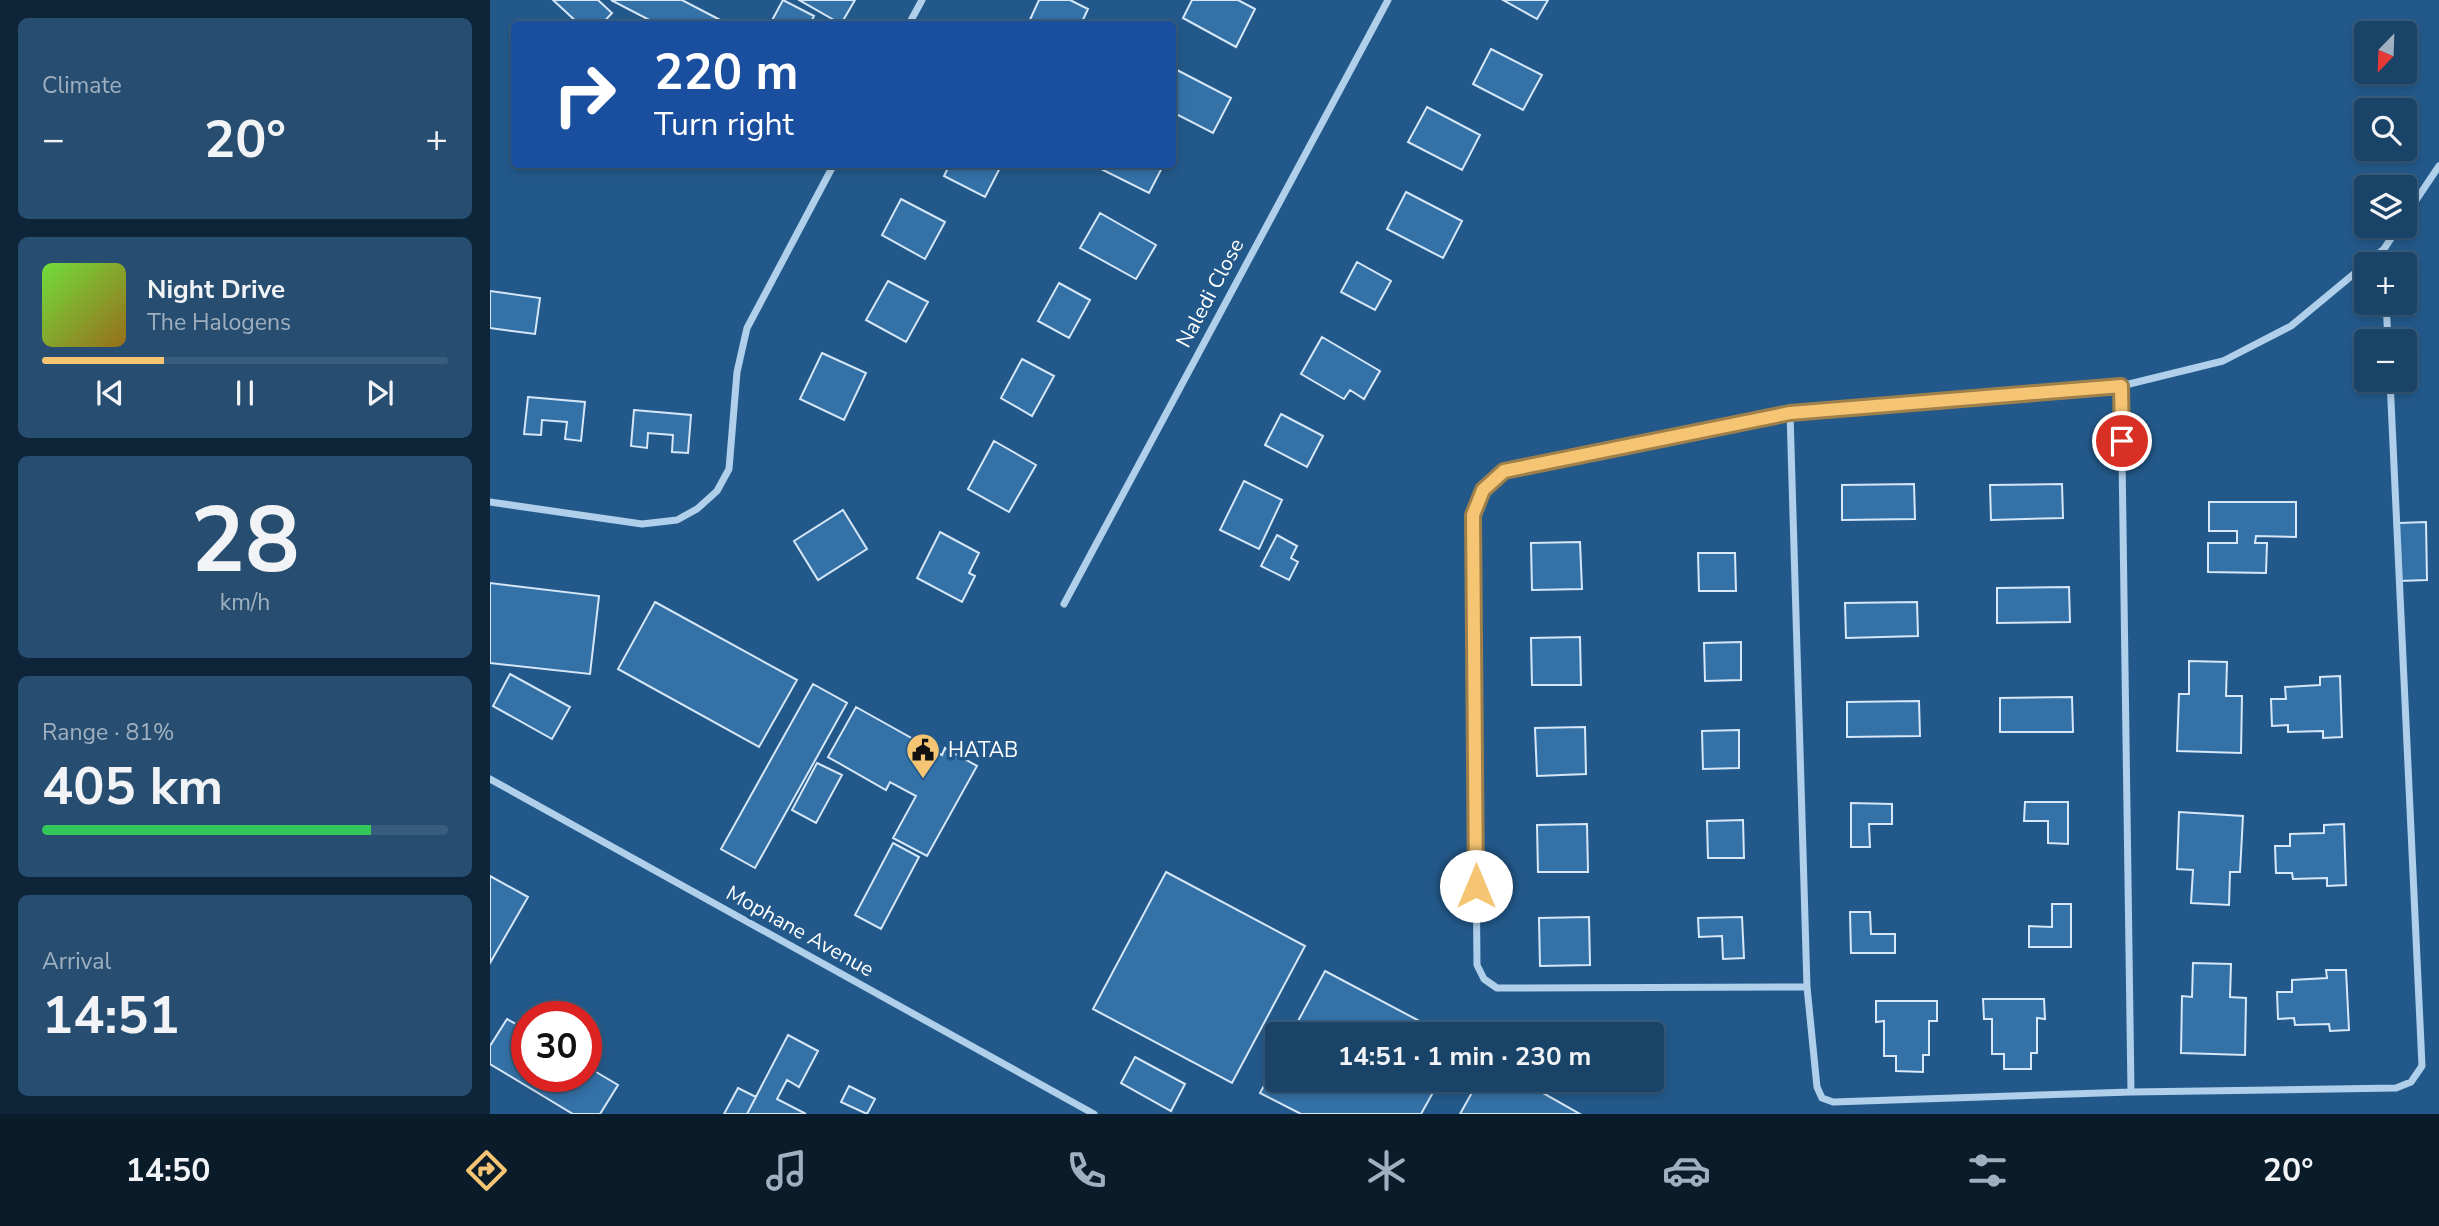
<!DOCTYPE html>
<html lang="en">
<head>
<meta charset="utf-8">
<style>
	:root { --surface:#1a4368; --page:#274e71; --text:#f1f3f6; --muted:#9fb0c0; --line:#385c7c; --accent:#f5c573 }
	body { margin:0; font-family:"Nunito Sans",sans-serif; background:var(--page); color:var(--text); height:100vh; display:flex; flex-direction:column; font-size:26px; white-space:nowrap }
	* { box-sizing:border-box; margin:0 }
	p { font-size:23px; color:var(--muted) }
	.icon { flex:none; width:38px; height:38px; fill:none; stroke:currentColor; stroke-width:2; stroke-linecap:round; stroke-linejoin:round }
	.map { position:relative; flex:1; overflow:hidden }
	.side { display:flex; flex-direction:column; gap:18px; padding:18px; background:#0e2539; width:490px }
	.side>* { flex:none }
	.banner { position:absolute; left:21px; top:21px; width:665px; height:147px; border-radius:7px; box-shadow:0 4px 10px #0003,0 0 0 2px var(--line); background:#1a4fa0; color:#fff; overflow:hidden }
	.needle { width:46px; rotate:203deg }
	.fabs { position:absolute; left:1864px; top:21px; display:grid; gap:14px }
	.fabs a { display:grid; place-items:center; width:63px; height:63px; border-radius:7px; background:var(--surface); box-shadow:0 4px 10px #0003,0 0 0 2px var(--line); font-size:35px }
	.speed { position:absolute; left:21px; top:1001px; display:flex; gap:14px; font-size:35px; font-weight:700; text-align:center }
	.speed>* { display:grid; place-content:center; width:91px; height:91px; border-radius:50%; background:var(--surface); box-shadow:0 4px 10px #0003,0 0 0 2px var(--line); line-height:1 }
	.speed .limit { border:10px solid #d22; background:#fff; color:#111 }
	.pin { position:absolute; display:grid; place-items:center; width:60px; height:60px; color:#fff; margin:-30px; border:4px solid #fff; border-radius:50%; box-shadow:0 2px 7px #0007 }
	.me { position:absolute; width:77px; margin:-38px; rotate:0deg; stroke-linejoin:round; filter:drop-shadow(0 0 5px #0008) }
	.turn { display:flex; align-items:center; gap:24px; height:147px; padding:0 28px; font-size:32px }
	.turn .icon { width:91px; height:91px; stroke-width:2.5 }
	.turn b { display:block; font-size:49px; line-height:60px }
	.big { font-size:52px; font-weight:700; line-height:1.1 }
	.side .card { flex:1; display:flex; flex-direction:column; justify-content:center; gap:10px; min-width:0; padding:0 24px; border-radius:10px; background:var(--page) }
	.side .dial { align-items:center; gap:0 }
	.dial b { font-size:91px; line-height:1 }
	.song { display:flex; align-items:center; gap:21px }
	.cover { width:84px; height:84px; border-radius:10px; background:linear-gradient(135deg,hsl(100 70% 55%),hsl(40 70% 35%)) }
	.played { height:7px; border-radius:4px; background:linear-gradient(90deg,var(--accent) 30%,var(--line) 30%) }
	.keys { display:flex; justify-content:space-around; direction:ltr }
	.heat { display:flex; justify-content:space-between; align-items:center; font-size:38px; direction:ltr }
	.charge { height:10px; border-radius:5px; background:linear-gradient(90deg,#34c759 81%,var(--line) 0) }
	.trip { position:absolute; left:775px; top:1022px; width:399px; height:70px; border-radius:7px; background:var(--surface); box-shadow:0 4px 10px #0003,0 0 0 2px var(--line); font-weight:700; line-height:70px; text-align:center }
	.tab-bar { display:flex; height:112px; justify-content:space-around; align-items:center; background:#0a1b2a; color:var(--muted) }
	.tab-bar .icon { width:49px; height:49px }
	.tab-bar .active { color:var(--accent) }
	.tab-bar b { font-size:32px; color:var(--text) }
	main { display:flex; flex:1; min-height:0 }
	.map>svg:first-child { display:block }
</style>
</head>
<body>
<main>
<section class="side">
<div class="card"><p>Climate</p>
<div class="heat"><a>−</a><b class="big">20°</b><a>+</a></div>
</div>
<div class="card">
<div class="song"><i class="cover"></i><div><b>Night Drive</b><p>The Halogens</p></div></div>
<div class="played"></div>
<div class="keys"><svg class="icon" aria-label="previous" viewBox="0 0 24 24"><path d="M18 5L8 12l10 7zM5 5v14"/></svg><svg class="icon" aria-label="pause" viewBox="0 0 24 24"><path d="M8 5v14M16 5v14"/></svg><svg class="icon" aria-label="next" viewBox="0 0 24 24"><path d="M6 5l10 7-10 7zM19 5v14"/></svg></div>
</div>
<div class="card dial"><b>28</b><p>km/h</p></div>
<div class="card"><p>Range · 81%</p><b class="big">405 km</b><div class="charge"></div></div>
<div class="card"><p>Arrival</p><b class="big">14:51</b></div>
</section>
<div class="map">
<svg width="1949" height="1114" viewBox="0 0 1949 1114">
	<rect width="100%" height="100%" fill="#23598a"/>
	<path fill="#3471a7" stroke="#d5e7f8" stroke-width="2" d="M63,0H108L122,13L112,24H89Z
		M121,0H192L238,24H167Z
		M293,0L324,16L320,24H280Z
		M309,0H365L351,24Z
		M549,0H580L598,9L591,24H538Z
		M702,0H748L765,9L746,47L693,18Z
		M1013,0H1058L1047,19Z
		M1001,49L1052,75L1033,110L983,84Z
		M687,70L741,98L723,133L682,112V78Z
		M937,107L990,135L972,170L918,142Z
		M460,164H512L495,197L454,176Z
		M611,164H674L659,193L609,168Z
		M916,192L972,221L953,258L897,229Z
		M411,199L455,222L435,259L392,235Z
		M610,213L666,245L646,279L590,248Z
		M867,262L901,281L885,310L851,292Z
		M398,281L438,302L416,342L376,320Z
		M569,283L600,300L579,338L548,321Z
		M0,291L50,298L45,334L0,328Z
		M832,337L890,371L874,399L860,390L854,399L811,374Z
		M332,353L376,373L354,420L310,399Z
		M532,359L564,376L542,416L511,398Z
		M38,397L95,402L91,441L75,439L77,422L52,420L51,435L34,434Z
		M144,410L201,415L198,453L182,452L183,435L158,433L157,448L141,446Z
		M791,414L833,436L817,467L775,445Z
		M504,441L546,465L519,512L478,489Z
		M754,481L792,500L769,549L730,530Z
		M1424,484L1425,519L1352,520V485Z
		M1572,484L1573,518L1501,520L1500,485Z
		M1719,502H1806V537L1766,536L1765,543H1777L1776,573L1718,572V543H1747V531H1719Z
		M353,510L377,549L328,580L304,541Z
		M1936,522L1937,580L1909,581V523Z
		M450,532L489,553L479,573L485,576L472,602L427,578Z
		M787,535L807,546L801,558L808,562L799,580L771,566Z
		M1090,542L1092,589L1042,590L1041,543Z
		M1208,553H1245L1246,591H1209Z
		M0,583L109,596L100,674L0,663Z
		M1579,587L1580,622L1507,623V588Z
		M165,602L307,680L269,747L128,669Z
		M1427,602L1428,636L1356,638L1355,603Z
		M1090,637L1091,685H1042L1041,638Z
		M1251,642V680L1215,681L1214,643Z
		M1699,661L1737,662L1736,696H1752L1751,753L1687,751L1689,694H1699Z
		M20,674L80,707L62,739L3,706Z
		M1850,676L1852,737L1833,738V731L1798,732V725L1782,726L1781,699H1796L1795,687L1830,685V677Z
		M323,684L357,703L265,868L231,849Z
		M1582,697L1583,732H1510V698Z
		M1429,701L1430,736L1357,737V702Z
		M366,707L452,755L455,748L487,766L437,856L403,838L426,796L400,782L396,790L338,757Z
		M1095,727L1096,774L1047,776L1045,728Z
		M1249,730V768L1213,769L1212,731Z
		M327,763L352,775L326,823L302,810Z
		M1535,802H1578V844L1558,843V821H1534Z
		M1361,803L1402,804V824H1379L1380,847H1361Z
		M1689,812L1753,816L1750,872H1740L1739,905L1701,903L1703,870L1687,869Z
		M1253,820L1254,858H1218L1217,821Z
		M1097,824L1098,872H1048L1047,825Z
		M1854,824L1856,885L1837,886V878L1803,879L1802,873H1786L1785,846H1800V834L1834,833V825Z
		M403,843L429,857L391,929L365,915Z
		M676,872L815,946L742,1083L603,1009Z
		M0,876L38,897L0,963Z
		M1562,904H1581V947H1539V926L1562,927Z
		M1360,912H1380L1381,934H1405V953H1361Z
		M1099,917L1100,965L1050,966L1049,918Z
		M1252,917L1254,958L1233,959L1232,936L1209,937L1208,918Z
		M1703,963L1741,964L1740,997L1756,998L1755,1055L1691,1053L1692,996L1702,997Z
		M1836,970H1856L1859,1030L1840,1031L1839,1024L1805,1025L1804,1018L1788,1019L1787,992H1802V980L1837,978Z
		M835,971L954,1034H801Z
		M1493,999H1554L1555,1019L1547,1018V1053H1541V1069H1514V1054H1502V1019H1494Z
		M1386,1001H1447V1021H1439V1055H1433V1072L1406,1071V1056H1394V1021L1386,1022Z
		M17,1019L37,1030V1076H96V1066L128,1085L110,1114H83L0,1064V1046Z
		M298,1035L328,1051L309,1087L297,1080L287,1099L316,1114H257Z
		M645,1057L695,1084L681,1111L631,1083Z
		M788,1060V1080H950L931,1114H811L770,1093Z
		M989,1080H1030L1090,1114H970Z
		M359,1086L385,1099L377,1114L351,1102Z
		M248,1088L266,1097L257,1114H234Z"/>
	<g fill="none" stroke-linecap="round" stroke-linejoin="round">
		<path stroke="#b0cfea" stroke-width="7" d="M419,24L432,0
			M1914,218L1949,166
			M1894,249L1895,264
			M1896,303L1898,341
			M1631,386L1641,1092
			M1300,413L1317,987L1327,1087L1332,1098L1343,1102L1641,1092L1906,1088L1921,1082L1932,1066L1900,380
			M0,502L152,524L187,520L207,509L227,491L239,469L247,372L257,328L344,164
			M574,604L898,0
			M0,779L604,1114
			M1317,987L1007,988L994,979L987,965L983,515L993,490L1014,471L1300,413L1631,386L1733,361L1801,326L1894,249L1909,226"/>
	</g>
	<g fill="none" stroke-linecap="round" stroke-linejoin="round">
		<g stroke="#9f804b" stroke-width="18">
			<path id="route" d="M986,886L983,515L993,490L1014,471L1300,413L1631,386L1632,441"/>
		</g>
		<use href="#route" stroke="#f5c573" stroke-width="12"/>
	</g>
	<defs>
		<g id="civic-pin" transform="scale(1.75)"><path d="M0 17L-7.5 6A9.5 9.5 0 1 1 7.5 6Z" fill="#f5c573" stroke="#23598a"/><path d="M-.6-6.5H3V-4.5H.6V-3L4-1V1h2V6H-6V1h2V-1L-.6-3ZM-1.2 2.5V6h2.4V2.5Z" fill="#111"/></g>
	</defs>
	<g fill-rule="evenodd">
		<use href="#civic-pin" x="433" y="750"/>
	</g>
	<g text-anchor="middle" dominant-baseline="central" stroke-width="7" stroke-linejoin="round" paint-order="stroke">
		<g font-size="21" fill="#fff" stroke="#23598a">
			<text transform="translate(720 293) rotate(-62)">Naledi Close</text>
			<text transform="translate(310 931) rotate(29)">Mophane Avenue</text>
		</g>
		<g font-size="21" fill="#fff" stroke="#23598a" text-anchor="start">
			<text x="458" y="750">HATAB</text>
		</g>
	</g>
</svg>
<div class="fabs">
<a><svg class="needle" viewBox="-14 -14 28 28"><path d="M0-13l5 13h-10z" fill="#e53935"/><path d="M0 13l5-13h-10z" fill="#9fb0c0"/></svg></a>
<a><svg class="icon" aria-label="search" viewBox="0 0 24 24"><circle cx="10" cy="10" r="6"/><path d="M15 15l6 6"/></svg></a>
<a><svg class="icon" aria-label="layers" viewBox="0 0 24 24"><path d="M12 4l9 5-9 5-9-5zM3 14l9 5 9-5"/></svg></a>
<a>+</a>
<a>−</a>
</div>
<div class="speed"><div class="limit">30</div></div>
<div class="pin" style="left:1632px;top:441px;background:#d93025"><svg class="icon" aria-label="arrive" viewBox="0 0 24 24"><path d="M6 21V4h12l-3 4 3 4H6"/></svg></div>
<svg class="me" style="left:986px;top:886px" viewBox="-20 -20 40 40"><circle r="19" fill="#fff"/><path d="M0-13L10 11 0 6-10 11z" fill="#f5c573"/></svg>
<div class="trip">14:51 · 1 min · 230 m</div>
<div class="banner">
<div class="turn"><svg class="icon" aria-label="right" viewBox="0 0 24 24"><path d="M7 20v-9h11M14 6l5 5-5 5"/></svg><div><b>220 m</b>Turn right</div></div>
</div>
</div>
</main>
<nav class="tab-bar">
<b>14:50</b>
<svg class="icon active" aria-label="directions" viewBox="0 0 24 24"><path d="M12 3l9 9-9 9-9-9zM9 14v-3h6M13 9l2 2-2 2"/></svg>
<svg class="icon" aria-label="music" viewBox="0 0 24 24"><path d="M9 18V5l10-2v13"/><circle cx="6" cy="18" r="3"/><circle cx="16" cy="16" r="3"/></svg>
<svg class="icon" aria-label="phone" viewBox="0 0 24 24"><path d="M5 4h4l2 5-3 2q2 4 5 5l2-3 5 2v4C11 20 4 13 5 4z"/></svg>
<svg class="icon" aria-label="climate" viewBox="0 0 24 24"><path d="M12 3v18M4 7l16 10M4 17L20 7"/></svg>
<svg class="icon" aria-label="car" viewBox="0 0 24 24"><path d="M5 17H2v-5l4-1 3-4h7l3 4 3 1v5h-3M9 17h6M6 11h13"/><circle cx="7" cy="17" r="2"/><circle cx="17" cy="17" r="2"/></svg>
<svg class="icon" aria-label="filters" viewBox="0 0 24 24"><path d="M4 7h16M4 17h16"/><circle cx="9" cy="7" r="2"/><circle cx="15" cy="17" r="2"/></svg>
<b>20°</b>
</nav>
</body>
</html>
